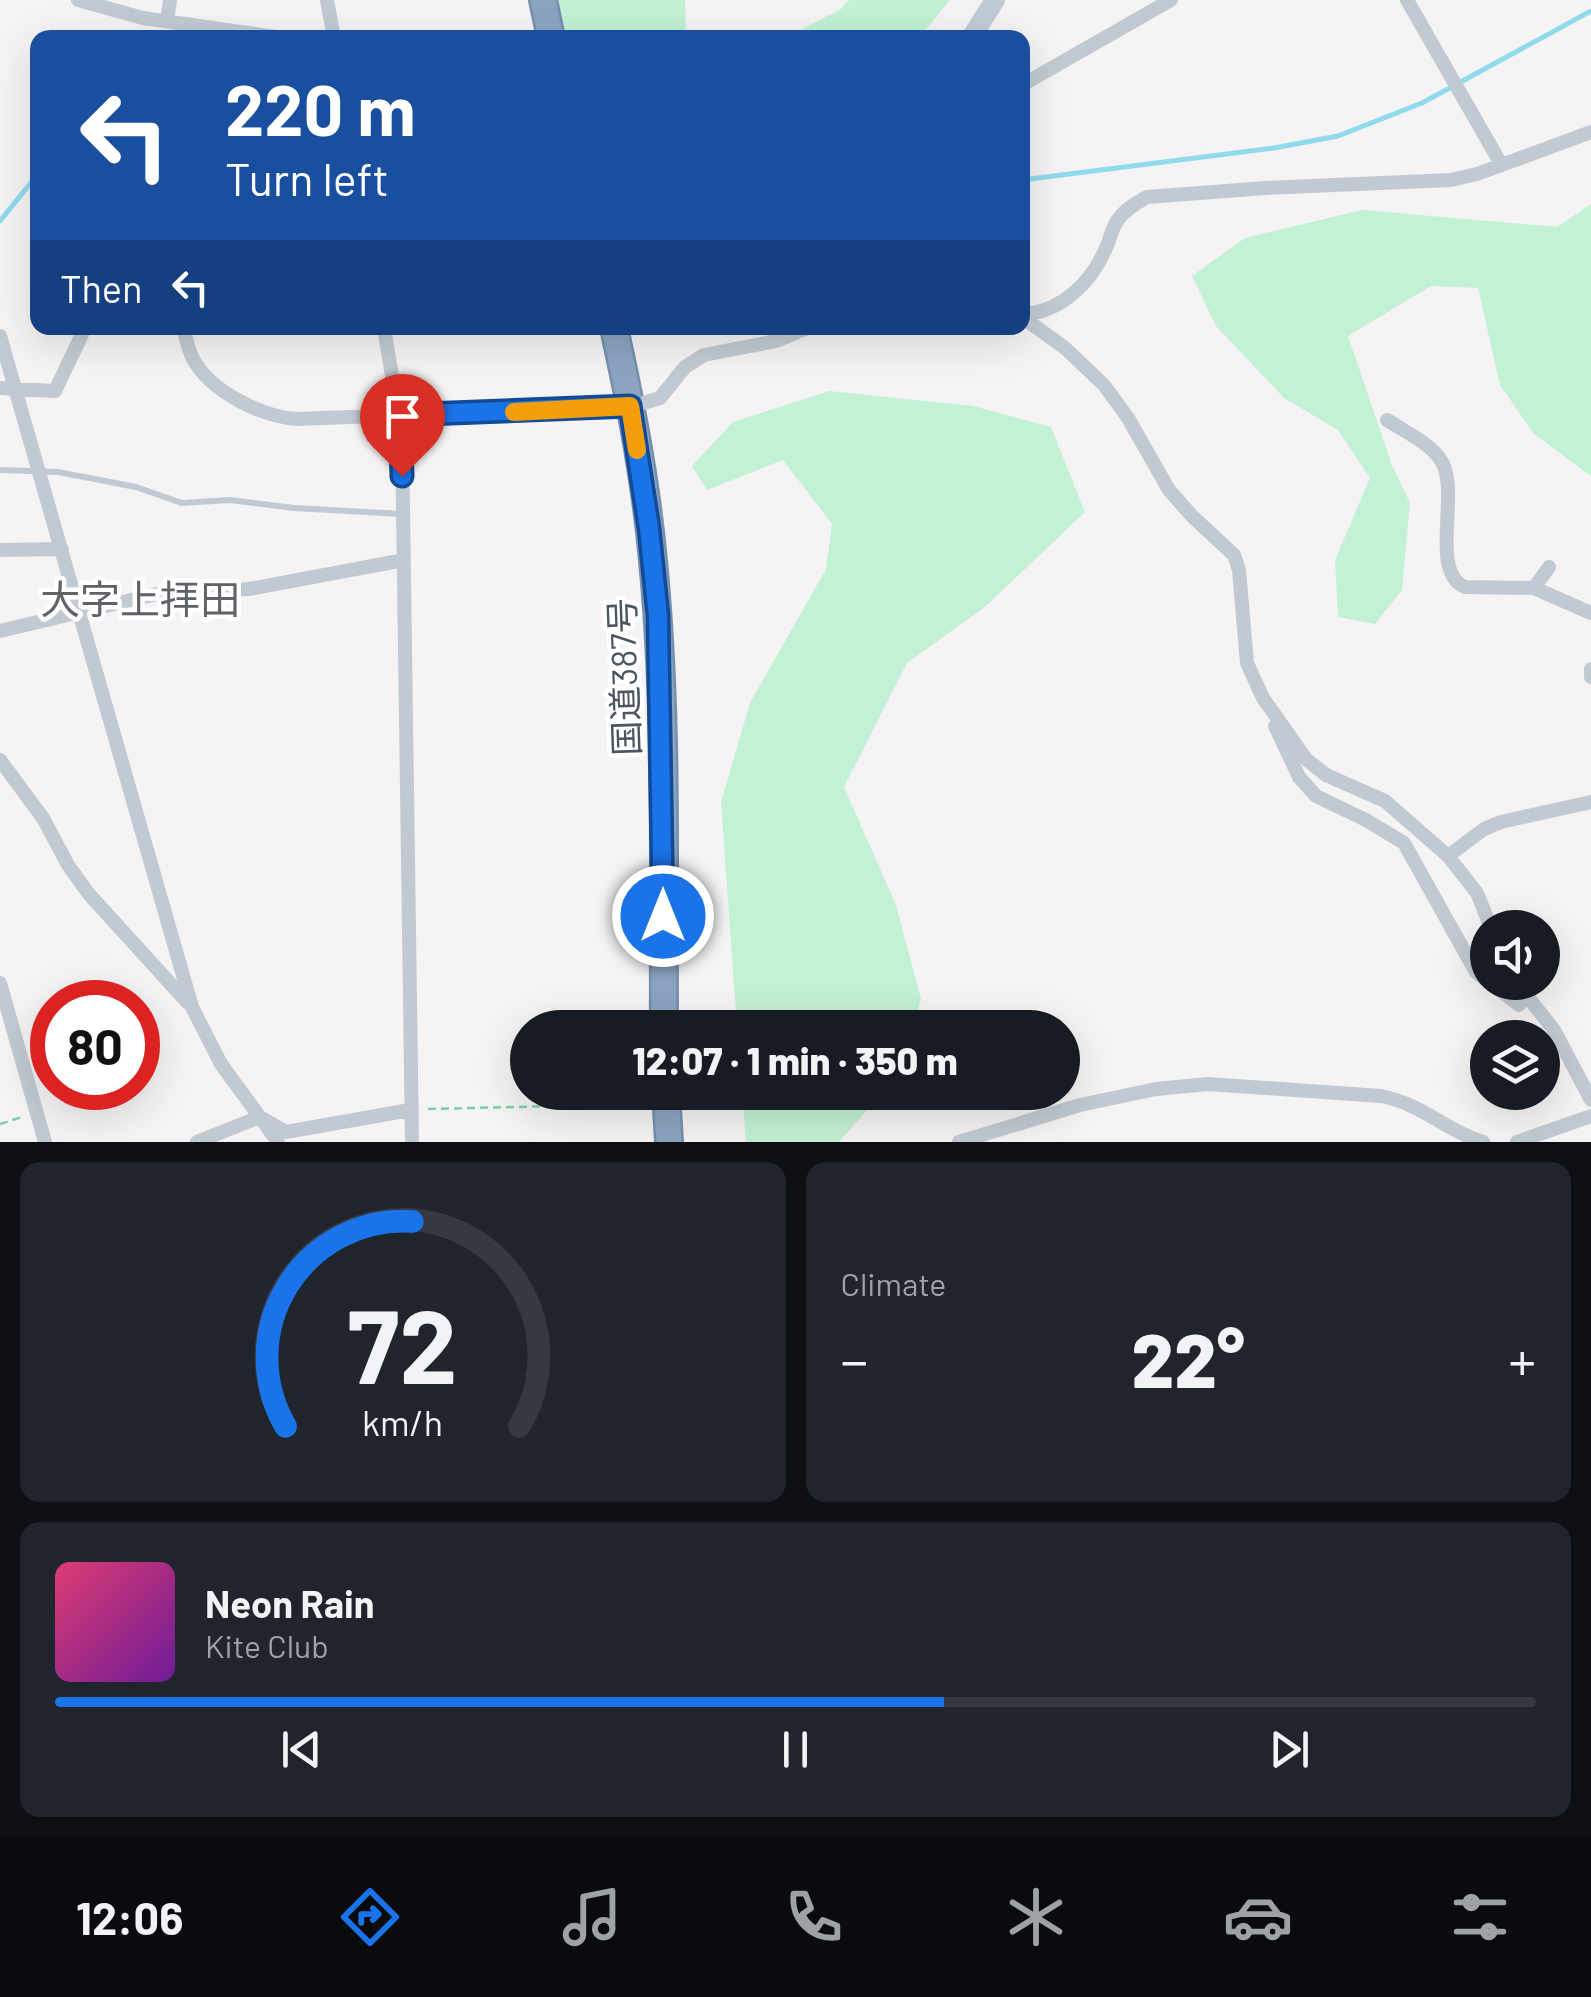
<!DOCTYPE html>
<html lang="en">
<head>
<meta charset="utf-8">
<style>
	:root { --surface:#171b24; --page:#20242c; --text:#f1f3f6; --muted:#9ea1a6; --line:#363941; --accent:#1a73e8 }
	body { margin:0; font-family:Barlow,"Noto Sans JP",sans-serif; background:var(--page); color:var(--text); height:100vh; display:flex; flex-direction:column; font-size:38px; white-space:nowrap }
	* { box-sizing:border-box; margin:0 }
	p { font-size:32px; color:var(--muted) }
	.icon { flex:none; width:55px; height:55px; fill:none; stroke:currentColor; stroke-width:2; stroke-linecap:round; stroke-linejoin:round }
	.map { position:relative; height:1142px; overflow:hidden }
	.sheet { display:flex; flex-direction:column; gap:20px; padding:20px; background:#0d0f14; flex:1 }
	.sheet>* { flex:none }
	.guide { position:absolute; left:30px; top:30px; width:1000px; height:305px; border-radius:20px; box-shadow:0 10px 40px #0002; background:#1a4fa0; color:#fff; overflow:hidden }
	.buttons { position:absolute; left:1470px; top:910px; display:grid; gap:20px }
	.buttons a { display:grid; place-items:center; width:90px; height:90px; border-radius:50%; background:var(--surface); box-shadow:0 10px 40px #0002; font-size:50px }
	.speed { position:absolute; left:30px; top:980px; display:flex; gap:20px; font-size:50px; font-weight:700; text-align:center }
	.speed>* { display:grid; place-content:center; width:130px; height:130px; border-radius:50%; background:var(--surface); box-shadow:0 10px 40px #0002; line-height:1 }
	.speed .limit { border:15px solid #d22; background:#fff; color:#111 }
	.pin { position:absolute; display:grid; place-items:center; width:85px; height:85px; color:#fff; margin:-102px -42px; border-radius:50% 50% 50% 0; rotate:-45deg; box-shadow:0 0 10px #0007 }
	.pin .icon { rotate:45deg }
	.me { position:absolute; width:110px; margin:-55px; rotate:0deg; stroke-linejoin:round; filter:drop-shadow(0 0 8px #0008) }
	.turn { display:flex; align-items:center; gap:35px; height:210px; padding:0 30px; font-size:45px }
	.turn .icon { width:130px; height:130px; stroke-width:2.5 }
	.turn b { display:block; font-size:70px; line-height:85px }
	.then { display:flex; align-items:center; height:95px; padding:0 30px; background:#0003; gap:20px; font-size:38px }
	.big { font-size:75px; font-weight:800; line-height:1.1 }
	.sheet .tile { flex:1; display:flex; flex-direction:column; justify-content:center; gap:15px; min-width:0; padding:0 35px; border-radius:20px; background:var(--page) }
	.sheet .dial { align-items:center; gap:0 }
	.dial svg { height:260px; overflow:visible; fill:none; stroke:var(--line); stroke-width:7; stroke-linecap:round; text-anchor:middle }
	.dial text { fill:var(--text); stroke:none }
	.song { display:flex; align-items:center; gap:30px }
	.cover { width:120px; height:120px; border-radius:15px; background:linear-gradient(135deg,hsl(340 70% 55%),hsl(280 70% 35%)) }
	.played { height:10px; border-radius:5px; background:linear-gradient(90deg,var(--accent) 60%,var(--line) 60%) }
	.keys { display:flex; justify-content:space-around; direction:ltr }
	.heat { display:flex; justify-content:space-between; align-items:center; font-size:55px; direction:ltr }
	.sheet .tiles { flex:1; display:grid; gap:20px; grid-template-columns:1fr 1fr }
	.tile:last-child { grid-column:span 2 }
	.trip { position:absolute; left:510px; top:1010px; width:570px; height:100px; border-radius:50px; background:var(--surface); box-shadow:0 10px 40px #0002; font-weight:800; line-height:100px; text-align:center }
	.tab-bar { display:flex; height:160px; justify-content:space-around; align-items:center; background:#090b0e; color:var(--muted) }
	.tab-bar .icon { width:70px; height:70px }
	.tab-bar .on { color:var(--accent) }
	.tab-bar b { font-size:45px; color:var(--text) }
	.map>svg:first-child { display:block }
</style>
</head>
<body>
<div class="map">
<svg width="1591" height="1142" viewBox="0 0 1591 1142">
	<rect width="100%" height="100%" fill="#f5f3f3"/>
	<path fill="#c3f1d5" d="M555,0H685L686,37H564L552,20Z
		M849,0H950L920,37H787L841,9Z
		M1591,204V476L1534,434L1500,385L1478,288L1431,286L1348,336L1392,465L1410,503L1402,590L1375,624L1338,617L1335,560L1370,478L1338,430L1284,398L1216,326L1192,276L1245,238L1362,210L1557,227Z
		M829,391L973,406L1051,427L1085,512L986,606L907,663L844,787L896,905L921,999L913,1027H737L721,802L750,703L826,569L832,524L783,460L707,490L692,466L733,422Z
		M742,1093H882L839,1142H746Z"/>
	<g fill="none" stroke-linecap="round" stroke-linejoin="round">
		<path stroke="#90daee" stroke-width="5" d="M1022,180L1274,148L1338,136L1422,103L1591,11
			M0,221L38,174"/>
		<g stroke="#7690ad" stroke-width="30">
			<path id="highway" d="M543,0L551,38
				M614,328C631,404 646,483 653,561C668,716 663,872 664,1028
				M666,1092L669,1142"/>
		</g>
		<path stroke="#7ad0a6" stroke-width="2.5" stroke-dasharray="8 5" stroke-linecap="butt" d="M428,1109L645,1104
			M0,1124L22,1117"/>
		<path stroke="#c1cad2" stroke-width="6" d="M0,470L58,472L136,487L182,503L230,500L294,508L402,514"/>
		<path stroke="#c1cad2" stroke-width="14" d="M78,0L143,18L283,38
			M327,0L334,38
			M1407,0L1501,164
			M167,21L170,0
			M1022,85L1171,0
			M1022,314C1060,313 1091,283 1105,250C1110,241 1111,230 1117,221C1124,210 1136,203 1147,197L1266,188L1451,180L1477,174L1591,132
			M1022,317L1065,348L1104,385L1128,418L1169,490L1192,516L1234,555L1239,570L1247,663L1263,698L1306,759L1326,775L1385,801L1448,856L1484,829L1501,822L1591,802
			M183,328C186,338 188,349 193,359C211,392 261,416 296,419L630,407L660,398L685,367L704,355L776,341L807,328
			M384,328L402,436L412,1142
			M0,336L192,1007L221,1064L278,1142
			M0,388L55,391L85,328
			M1387,420C1404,431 1432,444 1442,462C1460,494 1429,572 1465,587L1534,588L1591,613
			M0,550L62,549
			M1534,588L1549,567
			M0,631L161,593L249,589L404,560
			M1591,669V677
			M1275,726L1299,777L1316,796L1366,820L1404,843L1476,972L1519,1005
			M0,760L43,818L68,865L88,893L188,1003
			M1448,856L1477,893L1491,928
			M1516,982L1554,1030L1591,1100
			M0,983L45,1142
			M197,1142L260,1117L286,1132L410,1110
			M959,1142L1080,1105L1156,1089L1208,1084L1381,1096C1425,1105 1444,1130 1483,1142
			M1517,1142L1591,1116"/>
		<path stroke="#c1cbd6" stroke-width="20" d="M971,38L995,0"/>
		<use href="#highway" stroke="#8ba5c1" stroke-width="25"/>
	</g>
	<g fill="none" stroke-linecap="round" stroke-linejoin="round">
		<g stroke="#114b97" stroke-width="25">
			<path id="route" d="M402,476L400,415L630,406L649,528L658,616L663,916"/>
		</g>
		<use href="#route" stroke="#1a73e8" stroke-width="18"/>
		<path stroke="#f59e0b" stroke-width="18" d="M514,412L630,406L637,450"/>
	</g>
	<g text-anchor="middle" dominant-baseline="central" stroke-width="9" stroke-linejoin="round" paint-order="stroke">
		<g font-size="35" fill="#4a5661" stroke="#fff">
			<text transform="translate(623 677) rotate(-92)">国道387号</text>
		</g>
		<g font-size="40" fill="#5f6368" stroke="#fff">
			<text x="140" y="598">大字上拝田</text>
		</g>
	</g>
</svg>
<div class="buttons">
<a><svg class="icon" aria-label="sound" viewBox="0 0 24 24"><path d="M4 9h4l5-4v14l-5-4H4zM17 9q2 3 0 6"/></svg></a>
<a><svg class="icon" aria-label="layers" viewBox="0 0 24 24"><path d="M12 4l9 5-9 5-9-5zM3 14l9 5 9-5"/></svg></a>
</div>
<div class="speed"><div class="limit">80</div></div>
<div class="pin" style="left:402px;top:476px;background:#d93025"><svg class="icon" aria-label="arrive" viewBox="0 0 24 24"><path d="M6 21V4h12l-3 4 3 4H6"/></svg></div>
<svg class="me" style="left:663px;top:916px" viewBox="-20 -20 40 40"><circle r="17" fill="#1a73e8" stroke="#fff" stroke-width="3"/><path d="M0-11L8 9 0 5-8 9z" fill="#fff"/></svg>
<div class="trip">12:07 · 1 min · 350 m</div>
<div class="guide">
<div class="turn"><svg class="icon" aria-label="left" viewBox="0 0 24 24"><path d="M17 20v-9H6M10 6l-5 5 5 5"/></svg><div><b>220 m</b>Turn left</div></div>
<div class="then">Then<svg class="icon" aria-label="left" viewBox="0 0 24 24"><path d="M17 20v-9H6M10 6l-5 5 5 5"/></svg></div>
</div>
</div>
<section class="sheet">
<div class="tiles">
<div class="tile dial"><svg viewBox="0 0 100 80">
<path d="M14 69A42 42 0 1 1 86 69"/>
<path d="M14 69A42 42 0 0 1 53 6" stroke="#1a73e8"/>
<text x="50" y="56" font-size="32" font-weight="700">72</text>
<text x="50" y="72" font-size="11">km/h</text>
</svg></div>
<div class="tile"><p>Climate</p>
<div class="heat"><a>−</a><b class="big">22°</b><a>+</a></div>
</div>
<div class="tile">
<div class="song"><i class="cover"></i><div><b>Neon Rain</b><p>Kite Club</p></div></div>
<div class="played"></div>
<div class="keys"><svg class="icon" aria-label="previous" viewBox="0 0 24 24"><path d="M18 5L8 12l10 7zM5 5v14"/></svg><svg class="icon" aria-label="pause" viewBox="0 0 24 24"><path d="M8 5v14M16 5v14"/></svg><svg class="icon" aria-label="next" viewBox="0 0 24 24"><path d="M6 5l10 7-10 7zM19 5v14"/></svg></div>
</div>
</div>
</section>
<nav class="tab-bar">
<b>12:06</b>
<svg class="icon on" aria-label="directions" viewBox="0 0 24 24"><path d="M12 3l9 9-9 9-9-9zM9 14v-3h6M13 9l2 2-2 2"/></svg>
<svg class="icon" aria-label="music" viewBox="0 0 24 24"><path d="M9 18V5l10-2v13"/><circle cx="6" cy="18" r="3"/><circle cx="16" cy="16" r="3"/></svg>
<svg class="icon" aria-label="phone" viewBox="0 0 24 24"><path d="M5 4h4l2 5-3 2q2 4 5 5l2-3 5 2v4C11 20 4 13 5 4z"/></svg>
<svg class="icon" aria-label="climate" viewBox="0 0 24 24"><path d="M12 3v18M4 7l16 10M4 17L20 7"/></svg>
<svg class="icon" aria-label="car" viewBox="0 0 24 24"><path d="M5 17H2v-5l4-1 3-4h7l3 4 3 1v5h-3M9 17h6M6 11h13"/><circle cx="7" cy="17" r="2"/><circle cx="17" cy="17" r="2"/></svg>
<svg class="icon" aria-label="filters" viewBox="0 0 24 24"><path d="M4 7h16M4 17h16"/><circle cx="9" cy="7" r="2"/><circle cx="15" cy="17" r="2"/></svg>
</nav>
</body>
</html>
